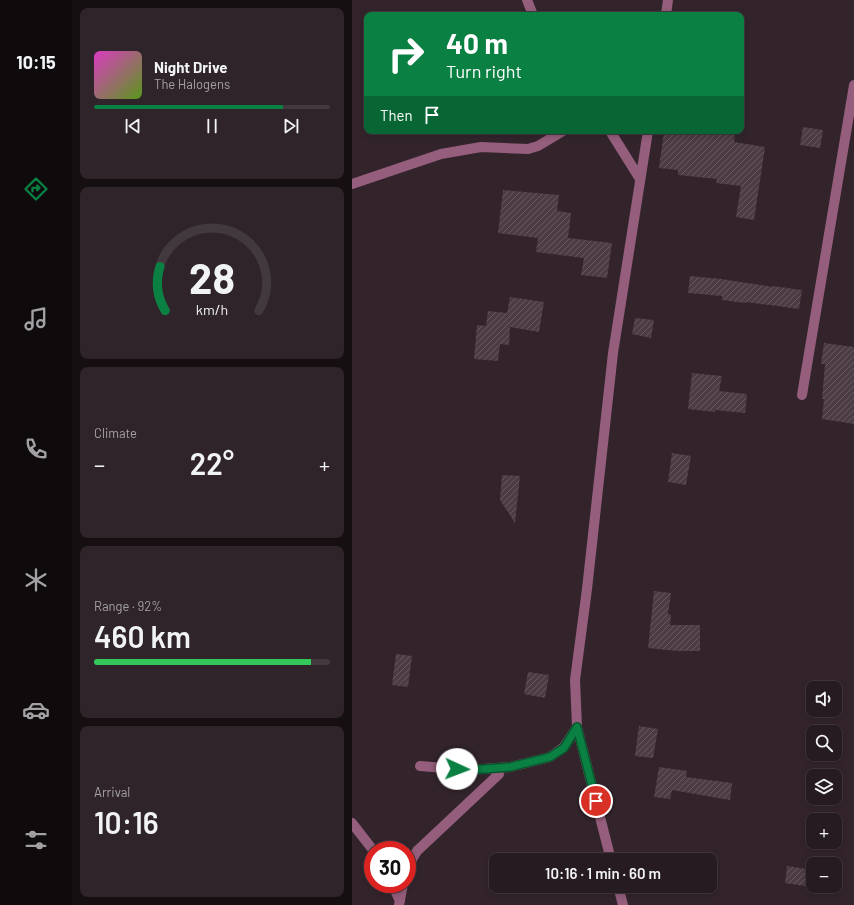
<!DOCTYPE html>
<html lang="en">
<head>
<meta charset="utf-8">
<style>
	:root { --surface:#261b21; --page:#2e242a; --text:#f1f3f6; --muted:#a4a1a5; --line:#42393f; --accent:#0b8043 }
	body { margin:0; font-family:Barlow,sans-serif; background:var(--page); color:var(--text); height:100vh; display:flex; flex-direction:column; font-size:15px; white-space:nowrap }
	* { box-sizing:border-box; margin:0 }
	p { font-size:13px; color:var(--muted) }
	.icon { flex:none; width:22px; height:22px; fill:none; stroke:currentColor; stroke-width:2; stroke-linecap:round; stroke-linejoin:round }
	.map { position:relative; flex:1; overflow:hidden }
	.panel { display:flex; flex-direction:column; gap:8px; padding:8px; background:#150f12; width:280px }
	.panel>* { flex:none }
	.banner { position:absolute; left:12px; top:12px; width:380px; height:122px; border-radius:8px; box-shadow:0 2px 6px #0003,0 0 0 1px var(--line); background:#0b8043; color:#fff; overflow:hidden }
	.fabs { position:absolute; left:454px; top:681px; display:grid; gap:8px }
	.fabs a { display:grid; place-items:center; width:36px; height:36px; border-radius:8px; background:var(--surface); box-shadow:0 2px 6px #0003,0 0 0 1px var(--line); font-size:20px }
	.speed { position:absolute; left:12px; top:841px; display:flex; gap:8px; font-size:20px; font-weight:700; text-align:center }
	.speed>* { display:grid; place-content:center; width:52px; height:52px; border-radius:50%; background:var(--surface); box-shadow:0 2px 6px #0003,0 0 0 1px var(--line); line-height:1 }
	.speed .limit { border:6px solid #d22; background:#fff; color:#111 }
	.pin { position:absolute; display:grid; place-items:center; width:34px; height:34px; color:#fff; margin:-17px; border:2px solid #fff; border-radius:50%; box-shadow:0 1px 4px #0007 }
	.me { position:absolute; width:44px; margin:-22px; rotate:92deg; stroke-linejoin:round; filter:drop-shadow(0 0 3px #0008) }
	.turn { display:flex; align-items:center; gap:14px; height:84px; padding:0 16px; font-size:18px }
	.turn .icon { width:52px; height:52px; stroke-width:2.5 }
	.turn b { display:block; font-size:28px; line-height:34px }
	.then { display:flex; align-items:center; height:38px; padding:0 16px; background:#0003; gap:8px; font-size:15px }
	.big { font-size:30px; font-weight:600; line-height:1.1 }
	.panel .card { flex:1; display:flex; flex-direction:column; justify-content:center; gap:6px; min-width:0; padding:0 14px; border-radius:8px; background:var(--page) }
	.panel .dial { align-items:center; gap:0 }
	.dial svg { height:104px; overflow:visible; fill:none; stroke:var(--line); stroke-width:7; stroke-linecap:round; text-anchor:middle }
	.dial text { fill:var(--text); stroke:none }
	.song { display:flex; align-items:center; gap:12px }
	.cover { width:48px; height:48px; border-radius:6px; background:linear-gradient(135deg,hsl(310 70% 55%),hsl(90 70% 35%)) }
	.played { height:4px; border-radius:2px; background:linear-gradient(90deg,var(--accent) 80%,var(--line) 80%) }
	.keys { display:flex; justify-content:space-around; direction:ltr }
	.heat { display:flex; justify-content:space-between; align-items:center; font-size:22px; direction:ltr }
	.charge { height:6px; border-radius:3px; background:linear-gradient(90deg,#34c759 92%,var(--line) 0) }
	.trip { position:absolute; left:137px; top:853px; width:228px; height:40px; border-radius:8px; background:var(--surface); box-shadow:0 2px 6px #0003,0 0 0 1px var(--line); font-weight:600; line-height:40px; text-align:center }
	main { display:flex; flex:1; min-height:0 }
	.menu { display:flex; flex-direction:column; width:72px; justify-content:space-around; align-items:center; background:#0f0b0d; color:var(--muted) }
	.menu .icon { width:28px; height:28px }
	.menu .current { color:var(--accent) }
	.menu b { font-size:18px; color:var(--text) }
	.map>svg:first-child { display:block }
</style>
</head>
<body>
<main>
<nav class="menu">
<b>10:15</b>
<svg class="icon current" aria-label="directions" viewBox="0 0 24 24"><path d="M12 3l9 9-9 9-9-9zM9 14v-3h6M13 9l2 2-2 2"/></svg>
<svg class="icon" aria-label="music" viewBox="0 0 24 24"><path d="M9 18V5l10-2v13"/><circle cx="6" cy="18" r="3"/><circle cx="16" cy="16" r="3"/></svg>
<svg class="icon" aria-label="phone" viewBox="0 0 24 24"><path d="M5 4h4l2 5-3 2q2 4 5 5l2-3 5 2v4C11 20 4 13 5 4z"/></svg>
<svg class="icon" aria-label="climate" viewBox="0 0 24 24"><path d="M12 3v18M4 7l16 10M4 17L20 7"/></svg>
<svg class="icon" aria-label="car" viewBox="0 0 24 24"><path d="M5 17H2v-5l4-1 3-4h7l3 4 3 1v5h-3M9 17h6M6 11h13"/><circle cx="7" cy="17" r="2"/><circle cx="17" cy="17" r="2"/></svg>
<svg class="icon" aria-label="filters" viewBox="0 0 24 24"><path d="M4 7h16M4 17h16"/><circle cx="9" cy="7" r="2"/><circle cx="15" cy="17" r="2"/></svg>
</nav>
<section class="panel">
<div class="card">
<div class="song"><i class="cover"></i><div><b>Night Drive</b><p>The Halogens</p></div></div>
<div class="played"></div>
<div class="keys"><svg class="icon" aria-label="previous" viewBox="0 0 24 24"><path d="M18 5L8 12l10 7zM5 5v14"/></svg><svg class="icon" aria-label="pause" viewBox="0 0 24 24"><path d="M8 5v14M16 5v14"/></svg><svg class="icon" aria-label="next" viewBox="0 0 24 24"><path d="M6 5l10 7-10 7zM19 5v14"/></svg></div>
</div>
<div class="card dial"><svg viewBox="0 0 100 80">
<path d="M14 69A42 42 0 1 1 86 69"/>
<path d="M14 69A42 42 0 0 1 10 35" stroke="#0b8043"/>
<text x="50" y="56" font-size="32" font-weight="700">28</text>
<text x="50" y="72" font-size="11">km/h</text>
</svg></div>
<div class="card"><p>Climate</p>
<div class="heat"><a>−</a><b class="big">22°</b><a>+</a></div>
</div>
<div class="card"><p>Range · 92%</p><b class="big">460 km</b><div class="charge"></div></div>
<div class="card"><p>Arrival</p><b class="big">10:16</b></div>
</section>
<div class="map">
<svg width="502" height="905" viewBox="0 0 502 905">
	<defs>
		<pattern id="building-hatch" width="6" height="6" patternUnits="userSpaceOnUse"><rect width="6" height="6" fill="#4c3c44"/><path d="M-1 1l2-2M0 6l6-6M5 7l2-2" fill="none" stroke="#67585f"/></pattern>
	</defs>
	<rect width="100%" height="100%" fill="#33242c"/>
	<path fill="url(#building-hatch)" d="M451,127L471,130L468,148L448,145Z
		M312,131H370L383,133L382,142L413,147L402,220L384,217L389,186L364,183L365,179L326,175V170L307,168Z
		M151,190L207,195L205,211L219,213L216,238L260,243L255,278L229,275L232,258L184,252L186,238L146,233Z
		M338,276L369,279L421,287V286L450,290L447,309L394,302L393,303L370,300V296L336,293Z
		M158,297L192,302L187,332L158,327L157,345L148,344L146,361L122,359L125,325L134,326L136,311L155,313Z
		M283,318L302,320L299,338L280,334Z
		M472,343L502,347V424L470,419L472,399H470L473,364H469Z
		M340,373L370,376L367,391L395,394L393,413L363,410V412L336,409Z
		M320,453L339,456L334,485L316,482Z
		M150,475L168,476L163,523L148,500Z
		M302,591L319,593L316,614L319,615L318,625H348V651H325L296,648Z
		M44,654L60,656L56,687L40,685Z
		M176,672L197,675L193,698L172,694Z
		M287,726L306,729L301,758L283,756Z
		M307,767L335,771L334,777L380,783L378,800L320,790L318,799L302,797Z
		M435,866L461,870V887L433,883Z"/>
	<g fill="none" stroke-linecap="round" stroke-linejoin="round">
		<path stroke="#945e7c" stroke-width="10" d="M175,0L181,15
			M314,15L316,0
			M258,131L288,179
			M0,184L89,154L129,147L176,149L186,146L211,131
			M450,395L502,85
			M68,766L118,770L158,767L198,757L212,747L225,727
			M0,823L21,850
			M259,860L225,727L223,680L235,589L261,353L296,131
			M55,868L65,851L147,774
			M40,884L48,901
			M266,886L271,905
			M47,905L51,884"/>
	</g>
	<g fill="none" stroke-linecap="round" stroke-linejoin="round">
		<g stroke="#07532c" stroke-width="10">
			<path id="route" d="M105,769L118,770L158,767L198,757L212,748L225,727L244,801"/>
		</g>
		<use href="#route" stroke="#0b8043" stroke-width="7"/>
	</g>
</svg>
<div class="fabs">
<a><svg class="icon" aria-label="sound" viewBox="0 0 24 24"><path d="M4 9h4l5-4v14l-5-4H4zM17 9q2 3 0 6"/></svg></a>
<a><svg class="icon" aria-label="search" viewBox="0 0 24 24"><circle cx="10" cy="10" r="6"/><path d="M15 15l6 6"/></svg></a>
<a><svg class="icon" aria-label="layers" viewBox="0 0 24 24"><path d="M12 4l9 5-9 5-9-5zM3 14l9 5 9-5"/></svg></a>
<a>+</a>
<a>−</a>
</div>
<div class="speed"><div class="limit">30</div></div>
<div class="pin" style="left:244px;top:801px;background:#d93025"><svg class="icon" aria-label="arrive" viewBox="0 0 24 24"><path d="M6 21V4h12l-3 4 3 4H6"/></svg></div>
<svg class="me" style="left:105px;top:769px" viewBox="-20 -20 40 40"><circle r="19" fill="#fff"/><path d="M0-13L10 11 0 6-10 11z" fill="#0b8043"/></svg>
<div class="trip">10:16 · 1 min · 60 m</div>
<div class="banner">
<div class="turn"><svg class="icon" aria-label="right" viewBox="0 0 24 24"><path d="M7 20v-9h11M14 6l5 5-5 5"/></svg><div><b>40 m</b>Turn right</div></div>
<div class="then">Then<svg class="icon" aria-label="arrive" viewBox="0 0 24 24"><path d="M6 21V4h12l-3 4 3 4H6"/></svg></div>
</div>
</div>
</main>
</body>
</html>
